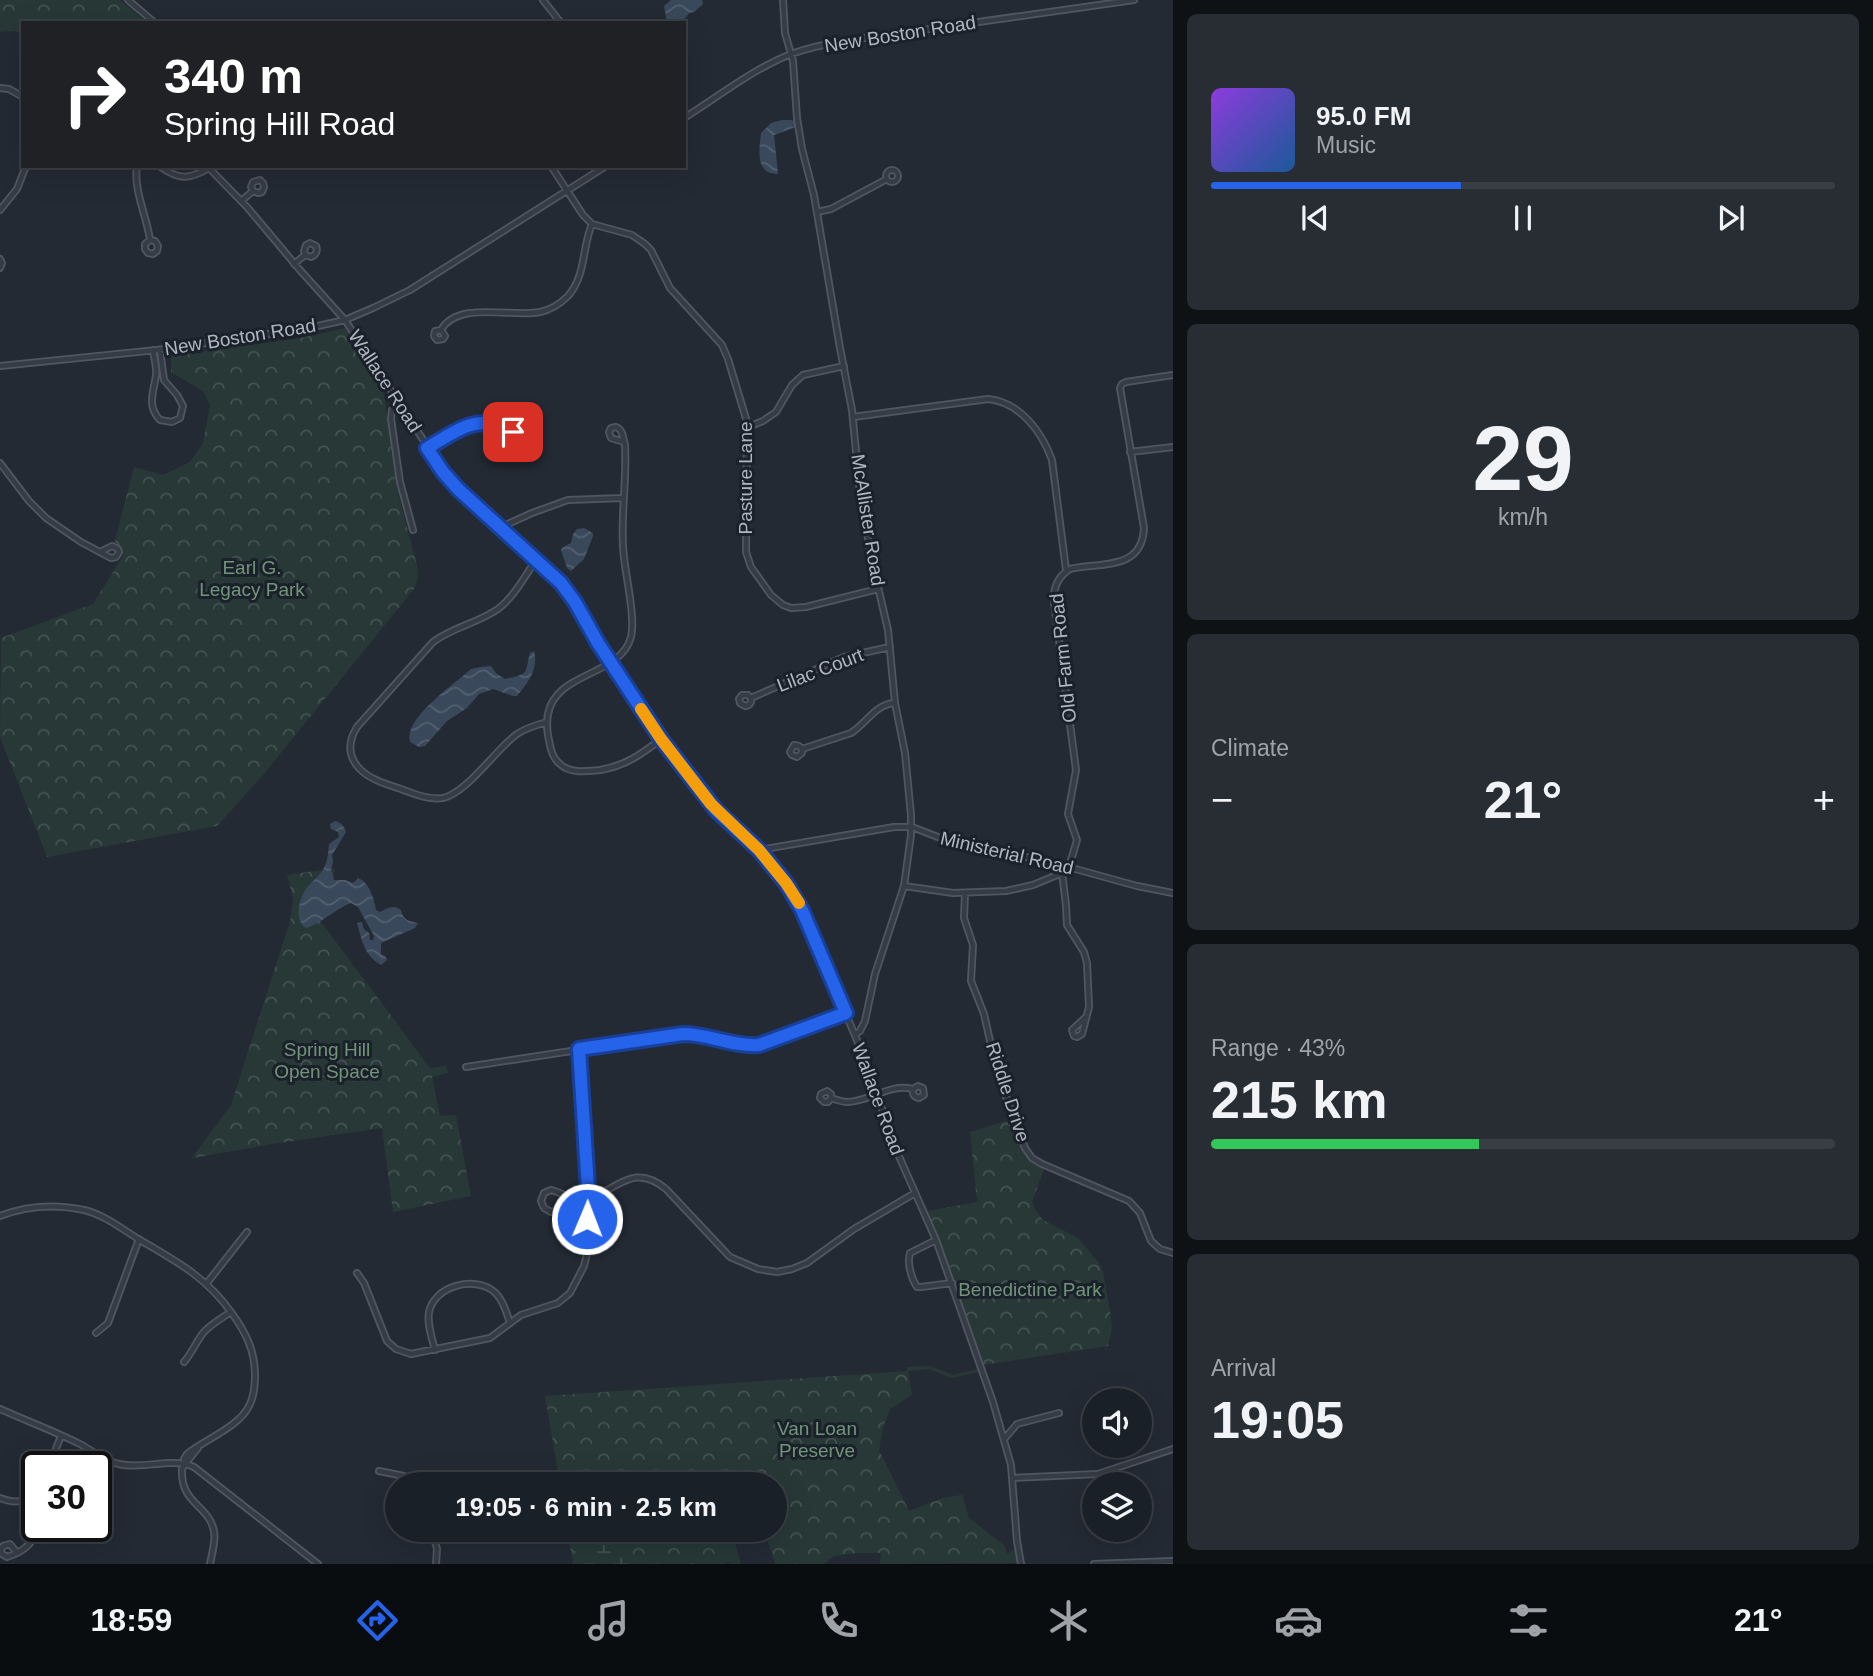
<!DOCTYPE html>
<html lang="en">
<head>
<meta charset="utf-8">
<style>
	:root { --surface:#1a2027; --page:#272d33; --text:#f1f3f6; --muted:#9fa3a7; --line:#383e44; --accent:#2563eb }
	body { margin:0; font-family:Arial,sans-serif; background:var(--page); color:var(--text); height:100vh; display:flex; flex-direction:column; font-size:26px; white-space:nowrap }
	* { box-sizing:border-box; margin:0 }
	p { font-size:23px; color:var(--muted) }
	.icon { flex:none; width:38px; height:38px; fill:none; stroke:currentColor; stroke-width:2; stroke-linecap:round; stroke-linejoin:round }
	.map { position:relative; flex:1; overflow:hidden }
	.side { display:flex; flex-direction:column; gap:14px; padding:14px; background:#0e1215; width:700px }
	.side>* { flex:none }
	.banner { position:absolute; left:21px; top:21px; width:665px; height:147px; border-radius:0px; box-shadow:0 7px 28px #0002,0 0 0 2px var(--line); background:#202124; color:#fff; overflow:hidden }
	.buttons { position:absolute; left:1082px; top:1388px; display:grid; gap:14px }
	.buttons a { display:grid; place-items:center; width:70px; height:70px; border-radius:50%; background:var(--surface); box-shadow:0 7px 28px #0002,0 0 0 2px var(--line); font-size:35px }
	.speed { position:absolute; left:21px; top:1451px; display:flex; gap:14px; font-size:35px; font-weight:700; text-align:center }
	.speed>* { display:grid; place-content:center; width:91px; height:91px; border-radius:50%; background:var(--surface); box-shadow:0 7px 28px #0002,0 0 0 2px var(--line); line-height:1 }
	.speed .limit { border:4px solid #111; border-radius:10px; background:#fff; color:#111 }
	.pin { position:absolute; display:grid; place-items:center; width:60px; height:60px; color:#fff; margin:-30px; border-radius:14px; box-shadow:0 4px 10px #0006 }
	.me { position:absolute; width:77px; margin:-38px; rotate:1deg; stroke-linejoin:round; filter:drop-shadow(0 0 5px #0008) }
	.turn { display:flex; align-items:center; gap:24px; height:147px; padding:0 28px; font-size:32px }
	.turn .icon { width:91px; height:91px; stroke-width:2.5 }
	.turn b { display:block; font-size:49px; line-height:60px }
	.big { font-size:52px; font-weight:600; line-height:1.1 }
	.side .card { flex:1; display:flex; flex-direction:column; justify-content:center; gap:10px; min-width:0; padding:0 24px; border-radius:10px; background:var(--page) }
	.side .dial { align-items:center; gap:0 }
	.dial b { font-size:91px; line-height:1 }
	.song { display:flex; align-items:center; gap:21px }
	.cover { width:84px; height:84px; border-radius:10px; background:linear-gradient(135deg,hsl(270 70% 55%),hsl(210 70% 35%)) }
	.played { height:7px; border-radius:4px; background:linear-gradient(90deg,var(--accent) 40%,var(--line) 40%) }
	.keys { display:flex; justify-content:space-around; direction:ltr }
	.heat { display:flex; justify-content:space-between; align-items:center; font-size:38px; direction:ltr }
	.charge { height:10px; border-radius:5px; background:linear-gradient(90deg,#34c759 43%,var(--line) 0) }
	.trip { position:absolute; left:385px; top:1472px; width:402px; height:70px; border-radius:35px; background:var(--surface); box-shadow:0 7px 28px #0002,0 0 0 2px var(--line); font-weight:600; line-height:70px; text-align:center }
	.menu { display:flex; height:112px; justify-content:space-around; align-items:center; background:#0a0d10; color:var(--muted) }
	.menu .icon { width:49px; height:49px }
	.menu .current { color:var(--accent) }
	.menu b { font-size:32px; color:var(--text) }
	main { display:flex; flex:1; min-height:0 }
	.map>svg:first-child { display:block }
</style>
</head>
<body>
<main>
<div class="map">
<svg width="1173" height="1564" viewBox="0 0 1173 1564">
	<defs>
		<pattern id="forest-crowns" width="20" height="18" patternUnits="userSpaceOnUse" patternTransform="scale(1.75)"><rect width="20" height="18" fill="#273837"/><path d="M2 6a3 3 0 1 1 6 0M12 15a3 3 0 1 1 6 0" fill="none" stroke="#445352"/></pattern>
		<pattern id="wetland-marsh" width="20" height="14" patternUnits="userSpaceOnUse" patternTransform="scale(1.75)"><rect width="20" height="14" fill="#273837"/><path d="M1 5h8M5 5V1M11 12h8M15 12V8" fill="none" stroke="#445352"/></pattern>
		<pattern id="water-waves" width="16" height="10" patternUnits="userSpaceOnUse" patternTransform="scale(1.75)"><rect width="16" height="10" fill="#3a485b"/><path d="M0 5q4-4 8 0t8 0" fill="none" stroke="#546071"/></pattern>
	</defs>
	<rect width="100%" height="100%" fill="#232a34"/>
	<path fill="url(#forest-crowns)" d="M0,0H120L147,23H23V33L13,31L0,32Z
		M345,328L383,386L393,464L400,501L417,565L418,578L414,589L263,775L217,826L47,857L0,737L1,638L93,604L123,556L122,549L114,544L134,467L163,475L190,462L203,443L210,405L203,391L171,372V356L301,338Z
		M335,868L332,897L316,915L430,1068L446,1066L448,1073L432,1077L440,1116L456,1115L471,1196L393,1212L382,1128L279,1143L192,1158L231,1105L290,921L293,899L287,875Z
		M1013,1119C1020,1142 1021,1157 1044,1169L1032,1202L1035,1210L1043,1220L1078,1238L1099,1263L1103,1272L1111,1317L1112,1328L1108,1346L984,1365L940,1240L927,1211L977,1202L970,1132Z
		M930,1366L953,1375L978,1369L979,1372L951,1378L929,1369L908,1371L912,1395L890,1409L883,1427L879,1450L909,1511L943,1498L962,1495L969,1518L1005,1546L1007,1554L1016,1548L1018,1563L880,1564L881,1553H857L834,1556L824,1564H775L764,1530H775V1484H560L545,1396L907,1371V1367Z
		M567,1530H731L741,1564H730L729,1562L724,1564H573Z"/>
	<path fill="url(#wetland-marsh)" d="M548,1530H623L629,1561L628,1564H590L592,1560L589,1557L574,1556L573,1536Z"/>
	<path fill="url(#water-waves)" d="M671,0H702L703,4L694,12L689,13L682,23H667L664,6Z
		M782,120H791L796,122V127L774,135L778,174C755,174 759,151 761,133L771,123Z
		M584,528L593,533V536L584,559L571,571L567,568L561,550L563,547L571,543L573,534L577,529Z
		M534,651C539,668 528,683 517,696H513L493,689L479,694L467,708L447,721L425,746L419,747L410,742C403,718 455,684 471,669L480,667L491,666L496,673L505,679C530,673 524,676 530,653Z
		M335,821C342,823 344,826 346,832L332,855L333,862L331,870L334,880H345L353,883L358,878C369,882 374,898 376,910L380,912C387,908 394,904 401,910C403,920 408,921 418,923L415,928L381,943V954L386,957L387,960L381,965C364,955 362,941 357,923L362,922L364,929L369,933L370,940H373L374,936L358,907L351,903C335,909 322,923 306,928C295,921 298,903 304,892C308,884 317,879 322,871C328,863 328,853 329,844L339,837L338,832L331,829L330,824Z"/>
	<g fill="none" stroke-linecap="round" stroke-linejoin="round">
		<g stroke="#505760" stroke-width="8">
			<path id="minor" d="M128,0L155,23
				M543,0L561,23
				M783,0L785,33L793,61L797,118L802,149L814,195L840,348L852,410L860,493L872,561L888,630L895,703L905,753L911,815V835L904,886L875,974L865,1021L860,1031L855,1035
				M0,88L9,89L23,97
				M684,118C719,96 753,69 791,54C808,48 826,44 844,41L1134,0
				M137,166C133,189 147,217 150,240L145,244V249L148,253L153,254L157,251L158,246L155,241L150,240
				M159,166C179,180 188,180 209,168
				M207,166L247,207L299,269L345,320L450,481L499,528L561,583L575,602L598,643L661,739L716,810L759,850L786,882L797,899L862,1052L898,1154L936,1240L993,1402L1011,1465L1017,1541L1021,1564
				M551,166L583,215L592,224L632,235L645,244L651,250L670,288L722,345L728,359L747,422L746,552L751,567L771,595L783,605L791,608L806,607L878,589
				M886 176a6 6 0 1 1 12 0a6 6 0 1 1-12 0Z
				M241,201L253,191L251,187L253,182L260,180L263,183L264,187L262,192L258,193L253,191
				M0,210L17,189L26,166
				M817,212L831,209L887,179
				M0,259L2,263L0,268
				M294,264L305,255L311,257C316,255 318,251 316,246L310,243L306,245L304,251L305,255
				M441,330L445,336L443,339L437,340L434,336L435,331L441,330C458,300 513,318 540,312C550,310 560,304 568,296C586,276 582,247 592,224
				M153,350C154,358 157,367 156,375C154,392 146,405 160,420L172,422L180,418L183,406L177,395L164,380L160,350
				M0,366L157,350L304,329L345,320L373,308L410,290L606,166
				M400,402L392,410L391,419L400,482L413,530
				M853,417L988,399C1020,402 1042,432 1052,460L1066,570
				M748,427L763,421L776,412L792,385L803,375L844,366
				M624,442L611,438L609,432L611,428L616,427C623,429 623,438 625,445C627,479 621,513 623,546C624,571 636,615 631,637C619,682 537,669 548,735C550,745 551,757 560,764C570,774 587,771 600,770C625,766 642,754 661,739
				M427,448C449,436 476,413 500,428L499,435C503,443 511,442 514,434L511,428L507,426L500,428
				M1130,452L1173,447
				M0,463L29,501L46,518L81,542L111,558L116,557L119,552L118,549L112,546L100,552
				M499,528L532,513L568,500L623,498
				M536,560C525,576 514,597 498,609C478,623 453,627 433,642L357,727C349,740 347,754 358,767C368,779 386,784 401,789C414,794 429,800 443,798C467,793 496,749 517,734C526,728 536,725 547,722
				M751,698V702L749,705L745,706L740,703L739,699L742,695H748L751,698L844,657L890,647
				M802,749V753L797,757L792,755L790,752L794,745L799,746L802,749L851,733C867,723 875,704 895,703
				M759,850L894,827H912L961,846L1043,860L1137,886L1173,893
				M1062,873L1066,905L1067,925L1084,952L1087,963L1089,1007L1082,1034L1077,1037L1074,1036L1072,1030L1086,1017
				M904,886L953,893L1006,891L1033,885L1062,873L1069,867L1077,840L1068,814L1076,770L1054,602C1053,588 1057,577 1070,569C1101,562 1142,571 1144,528L1120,388L1122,384L1126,382L1173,375
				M965,893L964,918L973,945L971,981L984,1014L997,1072L1025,1148L1032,1158L1042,1164L1129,1201L1140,1213L1151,1241L1160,1249L1173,1253
				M466,1067L683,1034C708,1034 733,1047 759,1045L846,1013
				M831,1098L828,1102H824L820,1098L821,1094L827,1091L831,1094V1098C837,1100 842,1102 848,1102C871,1101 890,1083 913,1089L918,1086L923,1088L924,1095L919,1098C914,1097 912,1094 913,1089
				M575,1199L558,1210L551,1212L544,1208L541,1201L544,1193L551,1190C561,1192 568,1199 578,1199C613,1199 629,1158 666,1189L730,1257L758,1269L777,1272L792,1269L807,1263L854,1229L915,1193
				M0,1216C26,1206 56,1204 84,1210C105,1215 122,1229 140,1240C176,1261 206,1277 231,1312C245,1331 255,1350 255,1375C255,1386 254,1397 249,1406C239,1427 204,1440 187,1454L184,1459L185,1464L182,1469C180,1504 209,1505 214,1531C216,1541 212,1553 210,1564
				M936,1240L910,1253C907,1263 911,1278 917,1287H921L952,1283
				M357,1273L364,1283L387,1341L396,1349L411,1354L490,1338L521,1315L558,1303L570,1293L584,1266L588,1250V1188L579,1049
				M207,1283L247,1232
				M96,1333L108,1323L139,1239
				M435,1350C432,1338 427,1325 429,1312C434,1287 471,1276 492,1290C502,1297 506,1311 510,1323
				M184,1362C192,1353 196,1342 203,1333C211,1324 222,1318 231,1312
				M0,1409C27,1421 54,1431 80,1444C93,1451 104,1461 119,1464C144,1470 170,1457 194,1467L318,1564
				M1005,1438L1017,1424L1059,1413
				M185,1464L198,1448
				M49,1466L61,1436
				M379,1471L404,1476L414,1484
				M1013,1478L1098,1474L1173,1449
				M0,1498C15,1504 24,1502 37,1493
				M29,1498L37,1514
				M432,1530L437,1549L436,1564
				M17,1553L10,1544L3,1546L1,1550L2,1554L7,1557C23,1552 35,1543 38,1526
				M1094,1564L1173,1561"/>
		</g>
		<use href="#minor" stroke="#363c45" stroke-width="4.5"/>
	</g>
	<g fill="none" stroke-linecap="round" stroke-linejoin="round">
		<g stroke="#184099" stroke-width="18">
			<path id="route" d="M513,432L511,428L507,426L500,428C476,413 449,436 427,448L443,472L458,489L561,583L575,602L598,643L661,739L716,810L759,850L786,883L802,910L846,1013L759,1045C733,1047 709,1034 683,1034L579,1049L588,1188L587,1219"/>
		</g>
		<use href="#route" stroke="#2563eb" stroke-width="12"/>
		<path stroke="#f59e0b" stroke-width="12" d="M641,709L661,739L711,804L759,850L786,883L799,903"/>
	</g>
	<g text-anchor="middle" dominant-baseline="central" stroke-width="6" stroke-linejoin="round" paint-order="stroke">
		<g font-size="19" fill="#b0b7c2" stroke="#1b212a">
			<text transform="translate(900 34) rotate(-9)">New Boston Road</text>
			<text transform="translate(240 337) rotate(-9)">New Boston Road</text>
			<text transform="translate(385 381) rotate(57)">Wallace Road</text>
			<text transform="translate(745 478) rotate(-90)">Pasture Lane</text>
			<text transform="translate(868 520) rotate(81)">McAllister Road</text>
			<text transform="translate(1063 658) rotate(-96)">Old Farm Road</text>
			<text transform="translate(820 670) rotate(-21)">Lilac Court</text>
			<text transform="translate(1007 853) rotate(13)">Ministerial Road</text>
			<text transform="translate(1008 1092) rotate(72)">Riddle Drive</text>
			<text transform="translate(878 1099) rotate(70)">Wallace Road</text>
		</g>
		<g font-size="19" fill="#72957a" stroke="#1b212a">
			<text x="252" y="567">Earl G.<tspan x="252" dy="22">Legacy Park</tspan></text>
			<text x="327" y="1049">Spring Hill<tspan x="327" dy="22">Open Space</tspan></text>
			<text x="1030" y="1289">Benedictine Park</text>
			<text x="817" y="1428">Van Loan<tspan x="817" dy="22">Preserve</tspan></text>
		</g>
	</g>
</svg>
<div class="buttons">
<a><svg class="icon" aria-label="sound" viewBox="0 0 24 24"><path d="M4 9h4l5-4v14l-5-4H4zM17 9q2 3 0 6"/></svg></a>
<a><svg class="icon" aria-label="layers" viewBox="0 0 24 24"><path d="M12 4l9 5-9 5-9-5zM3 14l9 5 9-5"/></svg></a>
</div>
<div class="speed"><div class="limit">30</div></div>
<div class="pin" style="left:513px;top:432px;background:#d93025"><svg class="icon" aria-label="arrive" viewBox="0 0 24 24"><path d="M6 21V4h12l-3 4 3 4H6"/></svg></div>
<svg class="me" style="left:587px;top:1219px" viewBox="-20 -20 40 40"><circle r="17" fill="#2563eb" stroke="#fff" stroke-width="3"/><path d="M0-11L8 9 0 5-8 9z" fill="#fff"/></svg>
<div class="trip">19:05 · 6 min · 2.5 km</div>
<div class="banner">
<div class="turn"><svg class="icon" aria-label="right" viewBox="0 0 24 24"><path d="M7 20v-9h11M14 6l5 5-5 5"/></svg><div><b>340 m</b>Spring Hill Road</div></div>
</div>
</div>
<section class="side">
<div class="card">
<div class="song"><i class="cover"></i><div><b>95.0 FM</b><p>Music</p></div></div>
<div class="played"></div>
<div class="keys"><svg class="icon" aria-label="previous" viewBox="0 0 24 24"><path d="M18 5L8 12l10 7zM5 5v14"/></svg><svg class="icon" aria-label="pause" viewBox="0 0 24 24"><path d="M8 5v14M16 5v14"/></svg><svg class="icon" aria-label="next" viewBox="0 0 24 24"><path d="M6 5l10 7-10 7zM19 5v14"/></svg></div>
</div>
<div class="card dial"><b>29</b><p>km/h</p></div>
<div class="card"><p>Climate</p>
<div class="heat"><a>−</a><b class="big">21°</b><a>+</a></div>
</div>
<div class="card"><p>Range · 43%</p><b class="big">215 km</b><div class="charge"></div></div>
<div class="card"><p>Arrival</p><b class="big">19:05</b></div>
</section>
</main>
<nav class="menu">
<b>18:59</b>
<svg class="icon current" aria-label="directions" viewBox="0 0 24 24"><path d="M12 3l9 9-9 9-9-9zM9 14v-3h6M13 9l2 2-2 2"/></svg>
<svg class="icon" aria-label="music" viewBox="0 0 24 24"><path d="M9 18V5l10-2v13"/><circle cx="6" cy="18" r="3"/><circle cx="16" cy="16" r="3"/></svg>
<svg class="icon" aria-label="phone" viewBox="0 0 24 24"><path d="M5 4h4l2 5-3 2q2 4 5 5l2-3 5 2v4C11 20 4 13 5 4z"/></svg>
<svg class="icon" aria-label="climate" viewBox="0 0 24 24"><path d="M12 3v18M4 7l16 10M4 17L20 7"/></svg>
<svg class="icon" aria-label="car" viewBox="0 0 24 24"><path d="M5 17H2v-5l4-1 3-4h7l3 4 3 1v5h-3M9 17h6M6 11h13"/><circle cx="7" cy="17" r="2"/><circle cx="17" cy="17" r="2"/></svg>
<svg class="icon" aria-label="filters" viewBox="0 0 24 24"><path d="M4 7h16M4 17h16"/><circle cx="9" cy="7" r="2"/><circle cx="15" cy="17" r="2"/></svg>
<b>21°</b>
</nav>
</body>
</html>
